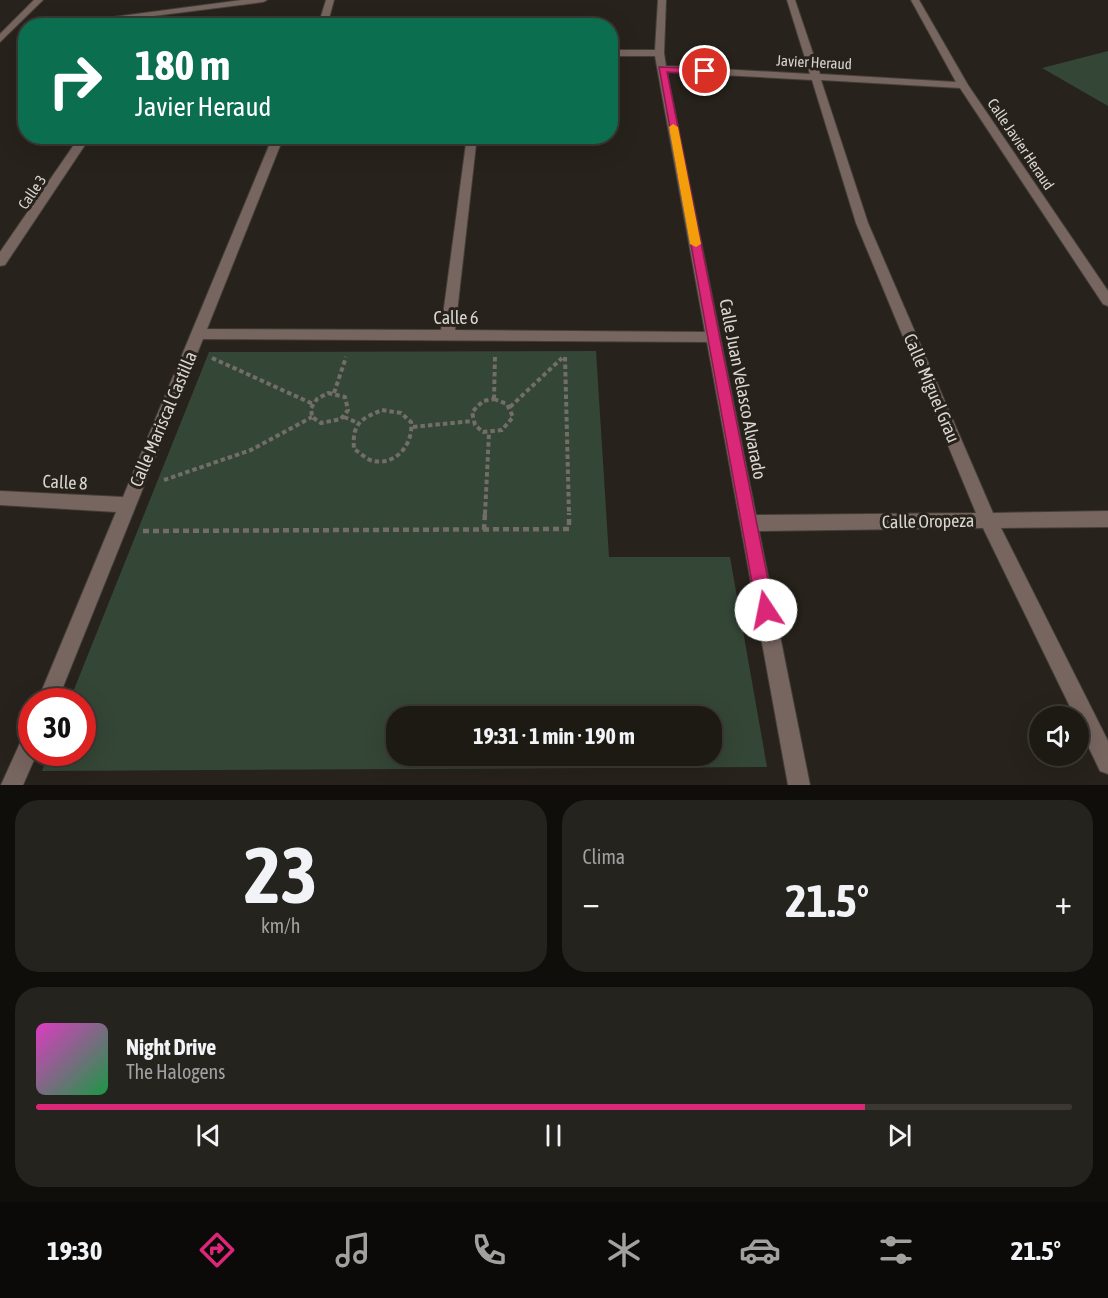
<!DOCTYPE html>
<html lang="es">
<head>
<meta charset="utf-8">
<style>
	:root { --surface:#1d1a14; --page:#25231d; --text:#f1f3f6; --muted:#a0a1a0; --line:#3b3834; --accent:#db2777 }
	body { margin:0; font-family:"Asap Condensed",sans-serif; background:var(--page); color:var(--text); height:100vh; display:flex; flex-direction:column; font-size:22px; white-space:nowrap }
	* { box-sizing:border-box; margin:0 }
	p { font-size:20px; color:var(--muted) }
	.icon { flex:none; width:33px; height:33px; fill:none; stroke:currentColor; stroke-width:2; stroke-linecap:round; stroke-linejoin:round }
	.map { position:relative; height:785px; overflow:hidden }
	.panel { display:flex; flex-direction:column; gap:15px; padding:15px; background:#100e0b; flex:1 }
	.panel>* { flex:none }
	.guide { position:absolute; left:18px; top:18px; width:600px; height:126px; border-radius:24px; box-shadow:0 6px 24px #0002,0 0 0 2px var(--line); background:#0b6e4f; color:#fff; overflow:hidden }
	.buttons { position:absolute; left:1029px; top:706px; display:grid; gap:12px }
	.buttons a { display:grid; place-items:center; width:60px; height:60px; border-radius:50%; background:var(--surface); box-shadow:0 6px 24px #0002,0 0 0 2px var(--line); font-size:30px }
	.speed { position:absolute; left:18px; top:688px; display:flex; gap:12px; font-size:30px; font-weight:700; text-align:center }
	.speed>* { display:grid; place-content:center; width:78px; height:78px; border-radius:50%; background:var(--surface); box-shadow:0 6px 24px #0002,0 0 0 2px var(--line); line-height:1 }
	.speed .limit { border:9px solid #d22; background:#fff; color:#111 }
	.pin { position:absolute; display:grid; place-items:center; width:51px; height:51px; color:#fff; margin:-26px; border:3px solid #fff; border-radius:50%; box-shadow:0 2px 6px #0007 }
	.me { position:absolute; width:66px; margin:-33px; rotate:349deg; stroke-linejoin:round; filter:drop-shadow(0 0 4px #0008) }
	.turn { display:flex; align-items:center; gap:21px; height:126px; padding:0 18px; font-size:27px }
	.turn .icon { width:78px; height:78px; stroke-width:2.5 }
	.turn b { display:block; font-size:42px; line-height:51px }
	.big { font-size:45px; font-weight:700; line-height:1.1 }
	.panel .card { flex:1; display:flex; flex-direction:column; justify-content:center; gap:9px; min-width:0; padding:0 21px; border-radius:24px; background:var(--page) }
	.panel .dial { align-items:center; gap:0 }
	.dial b { font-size:78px; line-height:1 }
	.song { display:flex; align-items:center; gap:18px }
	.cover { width:72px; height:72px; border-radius:9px; background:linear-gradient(135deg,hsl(310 70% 55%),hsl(140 70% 35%)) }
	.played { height:6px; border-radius:3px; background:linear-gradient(90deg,var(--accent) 80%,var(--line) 80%) }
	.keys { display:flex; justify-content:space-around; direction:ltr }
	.heat { display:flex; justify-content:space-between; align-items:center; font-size:33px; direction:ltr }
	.panel .tiles { flex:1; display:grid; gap:15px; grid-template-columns:1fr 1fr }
	.card:last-child { grid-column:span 2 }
	.trip { position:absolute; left:386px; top:706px; width:336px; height:60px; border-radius:24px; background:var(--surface); box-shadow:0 6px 24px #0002,0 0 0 2px var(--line); font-weight:700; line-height:60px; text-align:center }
	.menu { display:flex; height:96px; justify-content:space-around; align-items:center; background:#0c0a08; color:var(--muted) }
	.menu .icon { width:42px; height:42px }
	.menu .active { color:var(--accent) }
	.menu b { font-size:27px; color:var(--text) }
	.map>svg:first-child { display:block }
</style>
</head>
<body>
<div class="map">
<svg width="1108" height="785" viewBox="0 0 1108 785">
	<rect width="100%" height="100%" fill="#27221b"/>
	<path fill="#344636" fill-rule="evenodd" d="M1108,51V106L1042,68Z
		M596,351L609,557H730L767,767L42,771L49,753H82V702H69L209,352ZM396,717H711V756H396Z"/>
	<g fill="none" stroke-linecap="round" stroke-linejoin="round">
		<g stroke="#433f38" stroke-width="2">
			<path id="minor" d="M34,0H43L0,42V34Z
				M242,0H267L263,2L75,26H45Z
				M326,0H334L327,26H318Z
				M658,0H666L664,53L666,66L810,74L787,0H795L820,74L956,82L911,0H919L968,85L1108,291V306L1103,304L960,88L821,80L868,223L993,513L1108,511V527L1001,528L1108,741V774L1100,771L1078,725V717H1075L983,528L759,531L810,785H788L707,342L203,339L57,702H37L116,512L0,505V491L123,497L273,136H284L207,329L441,330L467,136H477L455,330L705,332L655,56H610V50H655ZM667,72L812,80L856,223L976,513L756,515Z
				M80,136H91L5,265L0,266V252Z
				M32,729V753H37L23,785H1L25,732Z"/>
		</g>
		<path stroke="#726d67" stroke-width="4" stroke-dasharray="4.5 3" stroke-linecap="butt" d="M565,357L569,514
			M212,358L313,404
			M328,393L345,397L348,410L341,419L321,423L312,417L311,408L317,399Z
			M334,393L346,357
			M494,399L507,404L513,417L502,430L483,432L475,425L472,412L483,401Z
			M494,399L495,356
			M510,407L562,358
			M382,410L401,413L411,422C414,444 395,468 370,460C365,458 359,452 354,449C352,424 360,419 382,410Z
			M344,417L358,423
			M413,427L472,421
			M164,480L251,450L312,417
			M485,514L489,433"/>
		<path stroke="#726d67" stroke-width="4.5" stroke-dasharray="6 4" stroke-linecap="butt" d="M484,530L485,513
			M143,531L569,529V513"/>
		<use href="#minor" fill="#77655f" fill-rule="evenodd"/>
	</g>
	<path fill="#db2777" stroke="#8e194d" stroke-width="1.5" d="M659,67L705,69L710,71L705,74L667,72L774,610L772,616L766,618L760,616L757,610Z"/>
	<path fill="#f59e0b" d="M673,124L678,127L701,244L696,247L690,244L669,127Z"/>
	<g text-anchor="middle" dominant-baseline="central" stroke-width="6" stroke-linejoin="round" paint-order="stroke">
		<g font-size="15" fill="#d9d6d1" stroke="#27221b">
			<text transform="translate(814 62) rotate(3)">Javier Heraud</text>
			<text transform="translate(1021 144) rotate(56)">Calle Javier Heraud</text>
			<text transform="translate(32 192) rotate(-56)">Calle 3</text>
		</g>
		<g font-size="18" fill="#d9d6d1" stroke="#27221b">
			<text x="456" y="317">Calle 6</text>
			<text transform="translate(932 388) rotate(67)">Calle Miguel Grau</text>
			<text transform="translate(743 389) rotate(79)">Calle Juan Velasco Alvarado</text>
			<text transform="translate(163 419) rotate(-67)">Calle Mariscal Castilla</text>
			<text transform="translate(65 482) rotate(3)">Calle 8</text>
			<text transform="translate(928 521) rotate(-1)">Calle Oropeza</text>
		</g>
	</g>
</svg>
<div class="buttons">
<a><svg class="icon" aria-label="sound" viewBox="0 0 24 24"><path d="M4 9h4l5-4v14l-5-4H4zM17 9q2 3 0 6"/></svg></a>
</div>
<div class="speed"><div class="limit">30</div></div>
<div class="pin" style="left:705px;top:71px;background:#d93025"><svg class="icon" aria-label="arrive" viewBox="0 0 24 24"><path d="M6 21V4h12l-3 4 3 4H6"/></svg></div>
<svg class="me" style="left:766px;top:610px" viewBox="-20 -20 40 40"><circle r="19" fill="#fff"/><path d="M0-13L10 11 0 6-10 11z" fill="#db2777"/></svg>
<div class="trip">19:31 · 1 min · 190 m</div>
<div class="guide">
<div class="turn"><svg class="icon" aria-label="right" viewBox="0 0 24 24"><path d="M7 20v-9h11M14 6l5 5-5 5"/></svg><div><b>180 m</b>Javier Heraud</div></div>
</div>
</div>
<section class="panel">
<div class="tiles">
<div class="card dial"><b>23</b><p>km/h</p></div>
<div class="card"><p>Clima</p>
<div class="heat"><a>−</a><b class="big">21.5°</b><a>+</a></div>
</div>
<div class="card">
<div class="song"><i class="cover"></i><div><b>Night Drive</b><p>The Halogens</p></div></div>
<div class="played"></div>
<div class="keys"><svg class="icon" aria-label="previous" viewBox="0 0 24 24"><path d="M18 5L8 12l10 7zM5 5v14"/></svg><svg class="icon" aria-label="pause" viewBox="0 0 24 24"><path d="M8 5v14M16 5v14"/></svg><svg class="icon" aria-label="next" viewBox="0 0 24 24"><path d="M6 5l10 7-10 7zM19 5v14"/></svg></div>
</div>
</div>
</section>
<nav class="menu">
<b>19:30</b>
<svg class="icon active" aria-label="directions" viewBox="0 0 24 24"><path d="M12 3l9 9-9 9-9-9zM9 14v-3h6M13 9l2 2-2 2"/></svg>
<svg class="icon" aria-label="music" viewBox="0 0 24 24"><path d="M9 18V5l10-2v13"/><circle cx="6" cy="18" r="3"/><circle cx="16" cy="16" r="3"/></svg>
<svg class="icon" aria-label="phone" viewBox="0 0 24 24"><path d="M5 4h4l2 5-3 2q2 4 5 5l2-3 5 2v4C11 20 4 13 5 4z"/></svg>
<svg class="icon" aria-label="climate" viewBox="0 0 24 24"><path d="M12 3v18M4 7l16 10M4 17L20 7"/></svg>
<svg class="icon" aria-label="car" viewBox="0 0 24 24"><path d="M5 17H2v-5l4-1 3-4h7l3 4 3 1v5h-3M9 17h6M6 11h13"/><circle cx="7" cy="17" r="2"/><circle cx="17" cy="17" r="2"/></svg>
<svg class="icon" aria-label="filters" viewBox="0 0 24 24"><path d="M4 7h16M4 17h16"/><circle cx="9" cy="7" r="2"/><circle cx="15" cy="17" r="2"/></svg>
<b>21.5°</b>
</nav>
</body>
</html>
